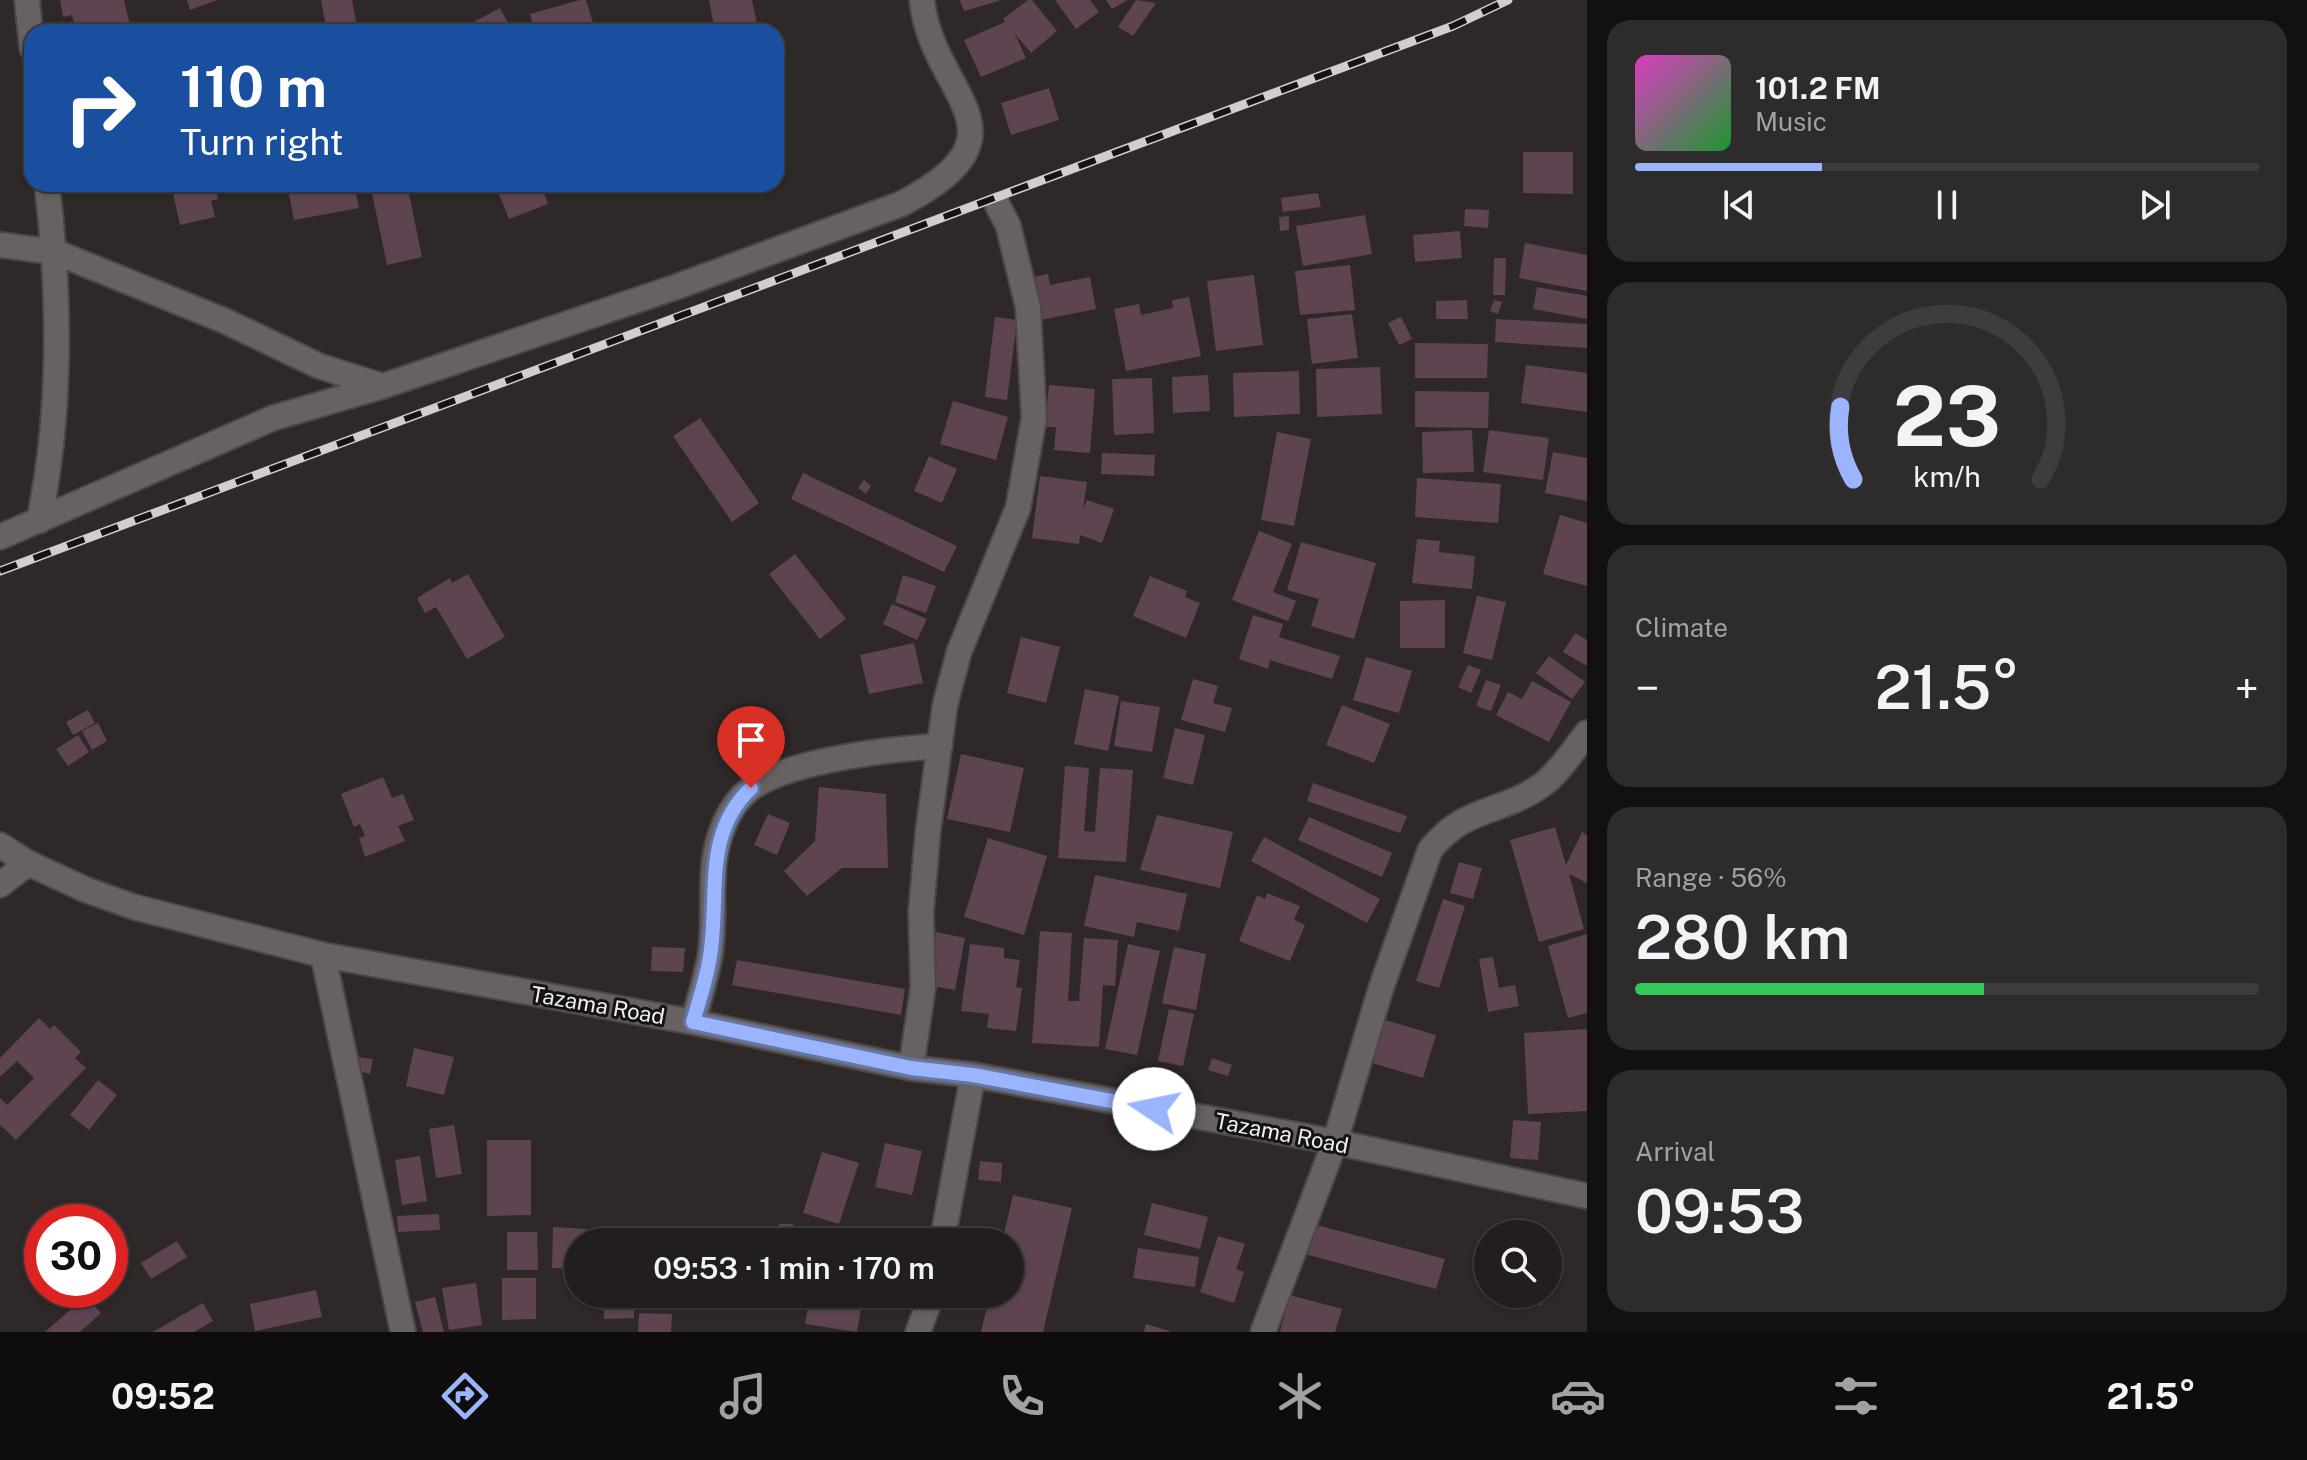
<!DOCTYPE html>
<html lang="en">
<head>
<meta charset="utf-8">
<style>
	:root { --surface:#221e1f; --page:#2e2b2c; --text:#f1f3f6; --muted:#a2a2a4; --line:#3f3c3d; --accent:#9ab5fd }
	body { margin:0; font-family:"Public Sans",sans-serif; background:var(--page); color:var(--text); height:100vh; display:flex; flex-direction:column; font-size:30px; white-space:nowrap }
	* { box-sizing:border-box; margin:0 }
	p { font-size:26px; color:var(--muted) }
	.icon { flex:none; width:44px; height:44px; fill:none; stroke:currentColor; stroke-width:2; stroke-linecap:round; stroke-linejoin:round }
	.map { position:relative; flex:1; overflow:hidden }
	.panel { display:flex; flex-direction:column; gap:20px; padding:20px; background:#131011; width:720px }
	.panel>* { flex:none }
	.top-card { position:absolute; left:24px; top:24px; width:760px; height:168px; border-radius:24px; box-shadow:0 2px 6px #0004,0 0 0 2px var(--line); background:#1a4fa0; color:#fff; overflow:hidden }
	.tools { position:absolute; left:1474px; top:1220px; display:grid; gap:16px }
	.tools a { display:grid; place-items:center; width:88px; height:88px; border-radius:50%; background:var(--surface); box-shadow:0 2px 6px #0004,0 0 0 2px var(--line); font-size:40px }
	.speed { position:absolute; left:24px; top:1204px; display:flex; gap:16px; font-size:40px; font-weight:700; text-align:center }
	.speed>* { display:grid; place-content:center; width:104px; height:104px; border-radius:50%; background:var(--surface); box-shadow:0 2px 6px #0004,0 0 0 2px var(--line); line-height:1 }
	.speed .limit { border:12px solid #d22; background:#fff; color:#111 }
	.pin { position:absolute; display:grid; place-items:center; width:68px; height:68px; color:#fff; margin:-82px -34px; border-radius:50% 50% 50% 0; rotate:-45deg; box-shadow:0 0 8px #0007 }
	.pin .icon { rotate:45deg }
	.me { position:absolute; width:88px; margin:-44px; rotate:281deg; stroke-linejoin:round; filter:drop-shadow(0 0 6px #0008) }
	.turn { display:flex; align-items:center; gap:28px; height:168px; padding:0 24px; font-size:36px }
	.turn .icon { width:104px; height:104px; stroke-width:2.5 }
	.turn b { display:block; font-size:56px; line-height:68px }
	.big { font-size:60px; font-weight:600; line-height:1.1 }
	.panel .card { flex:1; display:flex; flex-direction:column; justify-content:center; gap:12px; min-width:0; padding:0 28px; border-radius:24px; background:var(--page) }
	.panel .dial { align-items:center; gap:0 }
	.dial svg { height:208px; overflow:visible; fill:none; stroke:var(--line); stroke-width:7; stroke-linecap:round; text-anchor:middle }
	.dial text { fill:var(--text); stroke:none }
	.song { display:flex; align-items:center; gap:24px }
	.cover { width:96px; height:96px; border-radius:12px; background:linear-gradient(135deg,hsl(310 70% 55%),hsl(130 70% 35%)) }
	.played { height:8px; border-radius:4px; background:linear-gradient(90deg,var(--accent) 30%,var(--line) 30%) }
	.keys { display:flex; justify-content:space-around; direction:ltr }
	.heat { display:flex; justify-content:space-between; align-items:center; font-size:44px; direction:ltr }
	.charge { height:12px; border-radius:6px; background:linear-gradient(90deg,#34c759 56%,var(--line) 0) }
	.trip { position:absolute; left:564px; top:1228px; width:460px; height:80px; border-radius:40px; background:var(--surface); box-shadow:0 2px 6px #0004,0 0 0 2px var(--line); font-weight:600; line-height:80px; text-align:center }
	.menu { display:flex; height:128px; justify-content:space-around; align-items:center; background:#0e0c0c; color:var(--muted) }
	.menu .icon { width:56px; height:56px }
	.menu .on { color:var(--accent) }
	.menu b { font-size:36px; color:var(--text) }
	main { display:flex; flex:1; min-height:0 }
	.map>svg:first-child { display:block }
</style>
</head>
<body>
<main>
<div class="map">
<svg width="1587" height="1332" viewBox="0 0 1587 1332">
	<rect width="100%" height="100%" fill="#2e2829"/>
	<path fill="#5e4451" d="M60,0H124L131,30L76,32L72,15L63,17Z
		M187,0H217L190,10Z
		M321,0H352L358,32H327Z
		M580,0H586L593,23L559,32H535L530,14Z
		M709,0H752L758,28L715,32Z
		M960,0H999V1L964,11Z
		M1028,0H1032L1057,31L1031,53L1015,34L1026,58L981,77L964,40L1005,22L1003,19Z
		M1055,0H1090L1099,12L1076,29Z
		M1106,0H1128L1112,9Z
		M1136,0L1156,3L1133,36L1118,27Z
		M500,8L513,32H469L466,26Z
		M1049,88L1059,120L1011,135L1001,103Z
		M1523,152H1573V194L1523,193Z
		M171,184H215L218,199L211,201L215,217L180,225Z
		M287,184H354L359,208L294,220Z
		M370,184H407L422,257L387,265Z
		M495,184H541L548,204L509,219Z
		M1318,193L1321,207L1283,212L1281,198Z
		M1465,209L1489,210L1488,228L1464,226Z
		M1365,215L1372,254L1303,266L1296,226Z
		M1289,216V230L1280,231L1279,217Z
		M1460,231L1462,258L1415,262L1413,235Z
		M1525,243L1587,255V291L1519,278Z
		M1494,258H1506L1505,295H1493Z
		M1350,265L1355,310L1300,315L1295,271Z
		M1048,274L1050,285L1090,277L1096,309L1036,321L1027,278Z
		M1254,275L1263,345L1216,351L1207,281Z
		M1537,287L1587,296V319L1533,309Z
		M1189,297L1201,356L1126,371L1114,309L1139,304L1141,315L1173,308L1172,300Z
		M1467,300L1468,319H1436V301Z
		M1494,300L1502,302L1498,314L1490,311Z
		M1352,314L1358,358L1312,364L1307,319Z
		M995,317L1017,320L1007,400L985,397Z
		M1401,317L1412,339L1399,345L1388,323Z
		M1496,319L1587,324V348L1495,342Z
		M1415,343L1488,344L1487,378H1415Z
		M1526,365L1587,373V412L1521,403Z
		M1380,367L1382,414L1317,417L1316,369Z
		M1299,371L1300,414L1234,417L1233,373Z
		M1208,375L1210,411L1173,413L1172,377Z
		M1152,378L1154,433L1114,435L1112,379Z
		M1049,385L1095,389L1090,453L1054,450L1056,427H1045Z
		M1415,391L1489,392L1488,428L1415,427Z
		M953,401L1008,417L996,460L940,444Z
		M700,418L759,503L732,522L673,436Z
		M1472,430L1474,472L1423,473L1422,432Z
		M1489,430L1549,438L1543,480L1483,472Z
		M1277,432L1311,439L1294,526L1261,520Z
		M1553,452L1587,458V501L1545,493Z
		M1102,453L1155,455L1154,476L1101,474Z
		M929,456L957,469L942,503L914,491Z
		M803,473L957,546L944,572L791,499Z
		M1040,476L1087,482L1083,509L1087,500L1114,509L1102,543L1080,535L1079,544L1032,538Z
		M1417,478L1501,484L1498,523L1415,517Z
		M864,480L871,486L866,494L858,488Z
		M1560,515L1587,523V586L1543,574Z
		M1259,531L1292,544L1273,592L1296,601L1288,621L1232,600Z
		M1417,539L1440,541L1439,552L1475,556L1472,589L1412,583Z
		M1301,542L1376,563L1354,639L1311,626L1319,599L1287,590Z
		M795,554L846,619L820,639L769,574Z
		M468,574L505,637L467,659L436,607L425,613L417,598L450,578L452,583Z
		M903,575L936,586L926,613L895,602Z
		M1150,576L1187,591L1185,597L1200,603L1186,638L1133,616Z
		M1477,596L1506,602L1492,660L1463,653Z
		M1445,600V648H1400V601Z
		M892,604L927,619L917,640L883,624Z
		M1253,615L1283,624L1279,637L1340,656L1332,679L1270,660L1268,669L1239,659Z
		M1575,633L1587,640V666L1563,652Z
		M1021,637L1060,647L1046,703L1007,693Z
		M914,643L923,683L869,694L860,655Z
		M1549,656L1585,682L1572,699L1536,673Z
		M1366,657L1412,671L1399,713L1353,700Z
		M1468,665L1481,670L1471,693L1458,687Z
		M1193,679L1218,686L1213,703L1232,708L1225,732L1181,720Z
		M1486,680L1501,685L1491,711L1476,706Z
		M1532,681L1571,702L1549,742L1496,715L1508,692L1522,699Z
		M1085,689L1119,696L1108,751L1074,744Z
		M1121,701L1160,707L1152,752L1114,746Z
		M1342,705L1390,724L1374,763L1326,745Z
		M88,710L95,723L73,735L66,722Z
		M98,723L107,741L92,750L82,731Z
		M1175,728L1205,735L1193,785L1163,778Z
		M78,735L89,752L68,766L56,749Z
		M961,754L1024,768L1010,832L947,819Z
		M1065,766L1089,768L1084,831L1095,832L1100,768L1133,770L1126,862L1058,858Z
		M383,777L392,798L403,794L414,820L398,826L405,841L365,857L359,838L365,836L360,824L354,827L341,794Z
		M1313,783L1407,816L1400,833L1307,801Z
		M819,787L886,794L888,868H842L807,896L784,871L815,841Z
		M768,814L790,823L777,855L754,845Z
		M1157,815L1233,832L1220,888L1140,870Z
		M1309,817L1392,853L1382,877L1298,840Z
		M1555,827L1566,865L1582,832L1587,835V883L1569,874L1584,929L1539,942L1510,840Z
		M1264,837L1380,899L1367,923L1251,861Z
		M988,838L1047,856L1024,935L964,917Z
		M1459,862L1482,868L1473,899L1450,893Z
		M1095,875L1187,894L1179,931L1137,922L1134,937L1084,926Z
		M1267,893L1300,906L1294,920L1305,925L1290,961L1239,941L1257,895L1265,899Z
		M1443,899L1465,906L1439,988L1416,981Z
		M1040,931L1072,933L1068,1001H1079L1084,938L1118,940L1115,986L1103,985L1099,1047L1032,1043Z
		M936,932L965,938L955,990L926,985Z
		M1587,934V1013L1568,1018L1548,946Z
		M970,944L1004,948V958L1020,960L1016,987L1022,988L1016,1031L987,1028L989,1014L961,1011Z
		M1128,944L1160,951L1137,1055L1105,1049Z
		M652,947L685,948L683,972L651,971Z
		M1174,947L1206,954L1196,1010L1162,1003Z
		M1493,957L1499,988L1515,985L1519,1006L1488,1012L1479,959Z
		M737,960L905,989L901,1015L732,985Z
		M1169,1009L1194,1014L1183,1066L1158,1061Z
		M39,1018L50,1029L54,1025L81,1052L75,1058L86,1068L16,1140L0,1125V1098L7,1105L34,1078L17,1061L0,1077V1058Z
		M1382,1019L1436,1035L1423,1078L1369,1062Z
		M1587,1029V1111L1528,1114L1524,1033Z
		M414,1048L454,1057L444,1095L406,1086Z
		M356,1057L373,1059L370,1074L354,1070Z
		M1212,1058L1232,1065L1228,1076L1208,1070Z
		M98,1080L117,1095L89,1130L70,1115Z
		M1513,1120L1541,1122L1538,1160L1510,1158Z
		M454,1125L462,1174L436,1178L429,1129Z
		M487,1140H531V1215L487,1216Z
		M885,1143L922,1151L912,1195L875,1187Z
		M822,1152L859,1163L839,1224L803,1213Z
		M420,1156L427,1201L402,1205L395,1160Z
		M980,1161L1002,1163L1001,1182L978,1180Z
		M1013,1195L1072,1208L1043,1332H981L990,1294H1010V1242H1002Z
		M1152,1203L1208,1217L1200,1249L1144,1235Z
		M439,1214L440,1230L398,1232L397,1216Z
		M1309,1223L1445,1259L1436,1289L1301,1253Z
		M779,1224H793L794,1242H779Z
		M553,1227L586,1229L585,1242H578V1269L552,1268Z
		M594,1228L626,1229V1242H594Z
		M507,1232H537L538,1270H507Z
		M1218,1236L1245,1244L1236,1269L1244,1272L1234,1303L1200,1292Z
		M177,1241L187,1257L151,1279L141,1263Z
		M1138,1248L1199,1257L1195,1287L1133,1278Z
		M502,1278H536V1319L502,1320Z
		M476,1283L482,1325L449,1330L442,1288Z
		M316,1290L322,1317L255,1331L250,1304Z
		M603,1294H634V1318L604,1319Z
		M1517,1294H1545L1541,1306L1516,1298Z
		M810,1295L862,1303L857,1332L805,1324Z
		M1290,1295L1342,1309L1335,1332H1280Z
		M86,1296L101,1313L80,1332H45Z
		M435,1297L444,1332H423L415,1302Z
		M203,1303L213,1321L194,1332H153Z
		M639,1313L672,1314L671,1332H638Z
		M1146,1324L1170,1331L1169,1332H1144Z"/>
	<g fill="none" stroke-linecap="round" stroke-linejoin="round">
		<g stroke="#4b4647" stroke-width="28">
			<path id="minor" d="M27,0L32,48
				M0,245L55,252L225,321L319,366L382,386
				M39,521C62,411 60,295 47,184
				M0,537L273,418L383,386L676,287L901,204C1038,133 931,95 922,0
				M0,845L28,863L84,889L134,907L323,955L693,1022L911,1068L973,1075L1335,1142L1587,1196
				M0,885L28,863
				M323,955L403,1332
				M693,1022C699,1000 706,978 710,956C715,926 711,895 714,864C717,837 728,806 750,789C788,760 892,749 940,746
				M911,1068L923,988L921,912L928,831L945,705L959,652L1018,508L1034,418L1028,307L1008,225L998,206
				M942,1242L973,1075
				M918,1332L932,1294
				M1263,1332L1335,1142L1381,988L1430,850C1466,805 1502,814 1542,785C1559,773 1573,750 1587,733"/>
		</g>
		<use href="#minor" stroke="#686162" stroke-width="24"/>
		<g stroke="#d2cece" stroke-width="9">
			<path id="rail" d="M0,571L1453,26L1508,0"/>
		</g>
		<use href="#rail" stroke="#141212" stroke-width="6" stroke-dasharray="18" stroke-linecap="butt"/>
	</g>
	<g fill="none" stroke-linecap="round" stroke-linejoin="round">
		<g stroke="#6476a4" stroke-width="20">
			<path id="route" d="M751,788C702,835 720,895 710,956C707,978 699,1000 693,1022L911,1068L973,1075L1154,1109"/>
		</g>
		<use href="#route" stroke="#9ab5fd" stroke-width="14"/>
	</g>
	<g text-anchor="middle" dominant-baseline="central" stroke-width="6" stroke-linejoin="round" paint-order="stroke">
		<g font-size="22" fill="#f2eeee" stroke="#141212">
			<text transform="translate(598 1005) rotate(10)">Tazama Road</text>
			<text transform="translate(1282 1133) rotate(11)">Tazama Road</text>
		</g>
	</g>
</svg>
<div class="tools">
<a><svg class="icon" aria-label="search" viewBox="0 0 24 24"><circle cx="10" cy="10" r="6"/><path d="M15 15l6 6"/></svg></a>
</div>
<div class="speed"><div class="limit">30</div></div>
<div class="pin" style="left:751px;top:788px;background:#d93025"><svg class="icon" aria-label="arrive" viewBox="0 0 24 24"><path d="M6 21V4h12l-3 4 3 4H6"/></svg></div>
<svg class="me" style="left:1154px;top:1109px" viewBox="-20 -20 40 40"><circle r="19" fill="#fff"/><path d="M0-13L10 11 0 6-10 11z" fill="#9ab5fd"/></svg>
<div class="trip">09:53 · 1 min · 170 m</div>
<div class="top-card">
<div class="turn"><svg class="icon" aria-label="right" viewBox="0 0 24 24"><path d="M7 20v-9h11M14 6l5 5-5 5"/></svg><div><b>110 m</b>Turn right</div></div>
</div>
</div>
<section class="panel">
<div class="card">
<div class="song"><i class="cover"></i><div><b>101.2 FM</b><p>Music</p></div></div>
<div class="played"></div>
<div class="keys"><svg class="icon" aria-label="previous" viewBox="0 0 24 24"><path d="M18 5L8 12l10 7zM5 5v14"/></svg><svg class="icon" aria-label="pause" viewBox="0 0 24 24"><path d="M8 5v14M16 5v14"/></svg><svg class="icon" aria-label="next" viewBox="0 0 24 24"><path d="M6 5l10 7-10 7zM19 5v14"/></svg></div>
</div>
<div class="card dial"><svg viewBox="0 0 100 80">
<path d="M14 69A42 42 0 1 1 86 69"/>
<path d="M14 69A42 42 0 0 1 9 41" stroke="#9ab5fd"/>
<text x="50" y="56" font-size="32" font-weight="700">23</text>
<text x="50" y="72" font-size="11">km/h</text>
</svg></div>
<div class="card"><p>Climate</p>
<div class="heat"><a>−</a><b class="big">21.5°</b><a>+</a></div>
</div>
<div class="card"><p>Range · 56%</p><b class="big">280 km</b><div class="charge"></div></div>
<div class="card"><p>Arrival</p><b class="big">09:53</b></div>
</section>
</main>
<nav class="menu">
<b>09:52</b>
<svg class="icon on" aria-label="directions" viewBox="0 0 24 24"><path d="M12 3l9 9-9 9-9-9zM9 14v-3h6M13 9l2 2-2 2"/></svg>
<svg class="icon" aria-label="music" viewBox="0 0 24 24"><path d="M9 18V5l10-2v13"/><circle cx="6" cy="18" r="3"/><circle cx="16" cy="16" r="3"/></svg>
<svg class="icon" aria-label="phone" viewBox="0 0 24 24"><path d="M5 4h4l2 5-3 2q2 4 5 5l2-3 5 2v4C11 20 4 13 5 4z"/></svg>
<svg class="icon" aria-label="climate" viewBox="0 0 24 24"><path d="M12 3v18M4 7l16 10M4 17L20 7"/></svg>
<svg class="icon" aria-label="car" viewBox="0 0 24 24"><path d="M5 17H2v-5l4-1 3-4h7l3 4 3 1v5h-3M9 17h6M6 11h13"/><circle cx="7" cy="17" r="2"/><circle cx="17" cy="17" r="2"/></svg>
<svg class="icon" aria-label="filters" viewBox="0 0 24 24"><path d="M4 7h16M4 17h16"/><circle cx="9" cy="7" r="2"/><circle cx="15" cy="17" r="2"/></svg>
<b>21.5°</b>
</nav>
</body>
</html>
